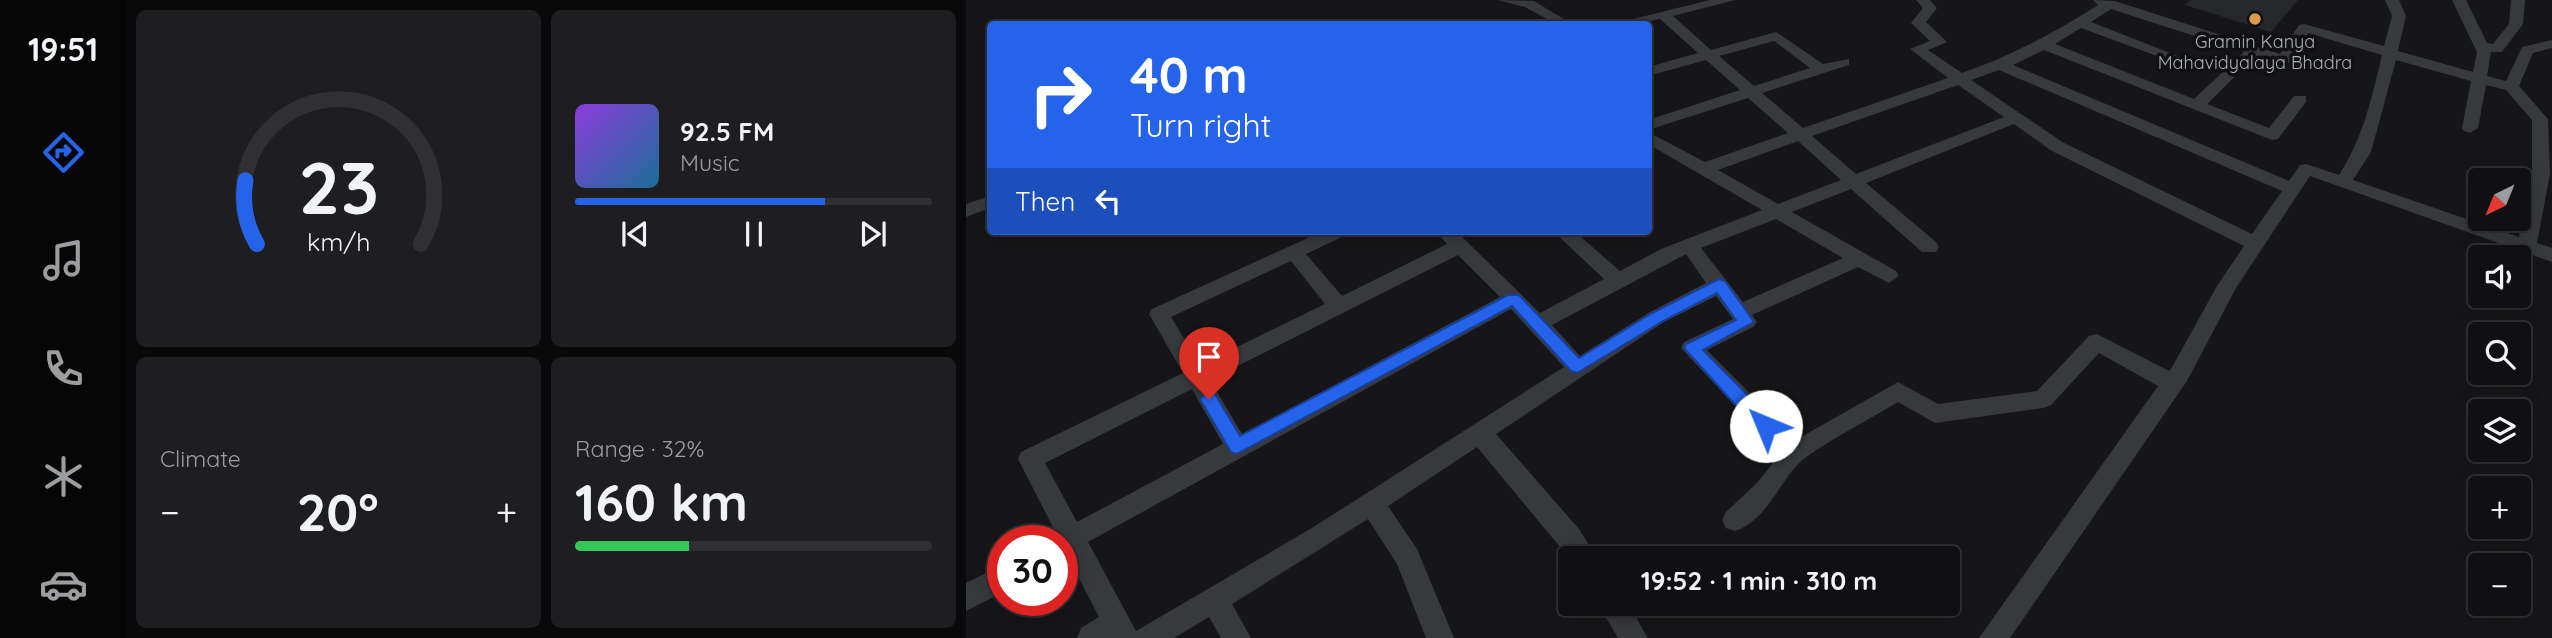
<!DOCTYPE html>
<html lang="en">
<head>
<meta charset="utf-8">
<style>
	:root { --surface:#101012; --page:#1e1e20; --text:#f1f3f6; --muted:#9c9d9f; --line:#303032; --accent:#2563eb }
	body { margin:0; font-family:Quicksand,sans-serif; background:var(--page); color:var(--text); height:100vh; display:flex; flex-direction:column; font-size:26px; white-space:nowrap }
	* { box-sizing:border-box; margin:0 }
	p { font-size:23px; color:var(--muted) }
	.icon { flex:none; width:38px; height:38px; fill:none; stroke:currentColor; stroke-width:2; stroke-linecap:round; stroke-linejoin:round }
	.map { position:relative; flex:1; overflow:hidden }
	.panel { display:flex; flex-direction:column; gap:10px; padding:10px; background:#09090a; width:840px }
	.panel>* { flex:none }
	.hud { position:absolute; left:21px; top:21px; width:665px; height:214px; border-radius:7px; box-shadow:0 4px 18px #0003,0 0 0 2px var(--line); background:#2563eb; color:#fff; overflow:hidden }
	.needle { width:46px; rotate:223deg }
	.controls { position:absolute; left:1502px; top:168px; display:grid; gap:14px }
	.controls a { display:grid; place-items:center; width:63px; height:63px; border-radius:7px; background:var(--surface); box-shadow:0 4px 18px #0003,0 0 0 2px var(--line); font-size:35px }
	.speed { position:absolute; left:21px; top:525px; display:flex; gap:14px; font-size:35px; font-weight:700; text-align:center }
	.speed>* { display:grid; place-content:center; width:91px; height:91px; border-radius:50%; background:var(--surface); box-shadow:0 4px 18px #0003,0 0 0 2px var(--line); line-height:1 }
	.speed .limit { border:10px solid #d22; background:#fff; color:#111 }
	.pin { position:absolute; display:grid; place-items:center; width:60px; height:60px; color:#fff; margin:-72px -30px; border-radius:50% 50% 50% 0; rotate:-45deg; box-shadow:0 0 7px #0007 }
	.pin .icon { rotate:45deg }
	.me { position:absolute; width:77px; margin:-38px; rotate:315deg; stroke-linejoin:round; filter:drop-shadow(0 0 5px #0008) }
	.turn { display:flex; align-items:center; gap:24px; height:147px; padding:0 28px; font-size:32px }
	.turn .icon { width:91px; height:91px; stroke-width:2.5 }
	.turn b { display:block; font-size:49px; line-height:60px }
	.then { display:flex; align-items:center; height:66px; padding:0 28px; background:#0003; gap:14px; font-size:26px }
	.big { font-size:52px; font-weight:700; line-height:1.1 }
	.panel .card { flex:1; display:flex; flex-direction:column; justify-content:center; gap:10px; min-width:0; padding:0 24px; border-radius:10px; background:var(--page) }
	.panel .dial { align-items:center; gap:0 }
	.dial svg { height:182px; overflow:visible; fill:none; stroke:var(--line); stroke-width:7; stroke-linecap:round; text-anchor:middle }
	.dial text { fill:var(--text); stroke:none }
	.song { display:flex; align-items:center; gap:21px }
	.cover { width:84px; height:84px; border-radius:10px; background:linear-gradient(135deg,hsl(270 70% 55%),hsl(200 70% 35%)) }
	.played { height:7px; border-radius:4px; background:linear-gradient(90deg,var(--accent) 70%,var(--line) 70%) }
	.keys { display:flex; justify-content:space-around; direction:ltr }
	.heat { display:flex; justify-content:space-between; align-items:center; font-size:38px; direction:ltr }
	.charge { height:10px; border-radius:5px; background:linear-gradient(90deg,#34c759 32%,var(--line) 0) }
	.panel .tiles { flex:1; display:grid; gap:10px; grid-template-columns:repeat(2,1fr) }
	.trip { position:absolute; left:592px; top:546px; width:402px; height:70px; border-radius:7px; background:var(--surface); box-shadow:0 4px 18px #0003,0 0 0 2px var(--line); font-weight:700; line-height:70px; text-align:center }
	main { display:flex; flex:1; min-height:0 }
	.tabs { display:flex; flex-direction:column; width:126px; justify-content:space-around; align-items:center; background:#060607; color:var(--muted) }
	.tabs .icon { width:49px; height:49px }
	.tabs .current { color:var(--accent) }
	.tabs b { font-size:32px; color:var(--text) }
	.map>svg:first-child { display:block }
</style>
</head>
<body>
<main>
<nav class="tabs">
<b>19:51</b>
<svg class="icon current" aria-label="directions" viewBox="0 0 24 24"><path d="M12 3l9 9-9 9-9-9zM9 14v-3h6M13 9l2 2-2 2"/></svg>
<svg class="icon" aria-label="music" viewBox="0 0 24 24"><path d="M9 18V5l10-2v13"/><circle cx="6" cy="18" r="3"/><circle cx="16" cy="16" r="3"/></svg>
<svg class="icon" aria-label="phone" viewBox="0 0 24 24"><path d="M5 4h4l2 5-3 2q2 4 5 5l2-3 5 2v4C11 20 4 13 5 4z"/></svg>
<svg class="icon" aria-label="climate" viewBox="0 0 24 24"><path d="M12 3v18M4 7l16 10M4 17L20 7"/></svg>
<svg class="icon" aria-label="car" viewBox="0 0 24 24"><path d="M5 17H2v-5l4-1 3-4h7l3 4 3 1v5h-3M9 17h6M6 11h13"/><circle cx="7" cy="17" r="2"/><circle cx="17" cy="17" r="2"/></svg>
</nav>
<section class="panel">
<div class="tiles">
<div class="card dial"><svg viewBox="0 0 100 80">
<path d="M14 69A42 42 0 1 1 86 69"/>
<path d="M14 69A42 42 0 0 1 9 41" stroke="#2563eb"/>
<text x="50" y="56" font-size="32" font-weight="700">23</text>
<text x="50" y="72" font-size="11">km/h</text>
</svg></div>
<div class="card">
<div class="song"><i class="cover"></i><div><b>92.5 FM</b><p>Music</p></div></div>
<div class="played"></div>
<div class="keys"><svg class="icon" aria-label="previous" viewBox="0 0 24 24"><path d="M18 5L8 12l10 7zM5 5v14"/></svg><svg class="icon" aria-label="pause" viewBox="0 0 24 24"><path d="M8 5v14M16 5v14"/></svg><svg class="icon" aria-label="next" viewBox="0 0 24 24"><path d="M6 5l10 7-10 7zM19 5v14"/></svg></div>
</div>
<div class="card"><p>Climate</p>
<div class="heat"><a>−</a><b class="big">20°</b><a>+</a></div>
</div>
<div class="card"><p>Range · 32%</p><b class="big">160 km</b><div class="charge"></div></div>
</div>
</section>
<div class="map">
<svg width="1586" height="638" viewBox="0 0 1586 638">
	<rect width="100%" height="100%" fill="#161618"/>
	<path fill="#262729" d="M1224,0H1332L1305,32L1219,5Z"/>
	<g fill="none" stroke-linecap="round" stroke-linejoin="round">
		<path fill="#38393c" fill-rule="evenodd" d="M531,0L568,1L606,24H590L559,7Z
			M744,0H769L707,16L745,50L810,32L857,64L883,59V65L796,93L837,128L982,78L944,49L964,41L945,23L957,8L950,0H964L971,8L960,22L981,42L962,50L996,73C1045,56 1088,33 1132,5L1127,0L1149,1L1314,54L1333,25L1338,24L1418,46L1426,16L1419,0H1433L1440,16L1432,51L1507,72L1511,52L1486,0H1500L1521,43L1527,44L1543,24L1545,0H1559L1557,24L1536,52H1525L1521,76L1540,81L1556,47L1586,40V48L1567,53L1553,86L1582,119L1584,174L1571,243L1586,248V262L1344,176L1270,288L1221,381L1044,638H1013L1192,386L1133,353L1085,405L1077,408L969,423L932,402C901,421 868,437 839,458C814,477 804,519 769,531L760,528L756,520L760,512L791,483L814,454L715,348L718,342L767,319L750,296L698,322L530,434L613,529L631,558L604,559L511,447L422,506L451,549L488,638H460L431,564L402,519L266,604L285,638H255L243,617L208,638H111L115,628L133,617L100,553L96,555V541H84L90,533L52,459L55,452L217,373L183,314L186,309L357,231H382L380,235L340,254L376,296L481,244L470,231H490L574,313L638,279L587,231H608L654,271L695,249L796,210L682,144V132L739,162L822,133L782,98L682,130V120L774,90L740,60L682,76V67L732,53L694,19L671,24H647ZM1145,9L1278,52L1228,99L1089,44L1115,28L1210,63H1220L1222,60L1125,22ZM1342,33L1416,55C1406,97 1397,138 1373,175L1340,164L1334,165L1323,181L1047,65L1078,50L1306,140L1312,139L1340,102V96H1328L1303,128L1241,104L1290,56L1323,63ZM808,41L844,68L788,86L753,56ZM1430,60L1505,81L1496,128L1498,131L1504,133L1512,128L1520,85L1540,90L1566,120V174L1553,237L1387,180L1405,152ZM1033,70L1316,191L1286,234L1098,143L1005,80ZM992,85L1038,117L890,174L846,136ZM1048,124L1086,151L1278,246L1251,286L1205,369L1203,371L1131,334L1123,336L1071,391L972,404L932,382L830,440L741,350L787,327L791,322L786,315L892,267L923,283L933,276L930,271L826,212L885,189L956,252H970L973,247L970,242L900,183ZM832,141L875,180L812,204L752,170ZM810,219L877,258L777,302L735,248ZM720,254L740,283L684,312L614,356L586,325ZM492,255L534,297L276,434L244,380ZM325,261L359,304L234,365L205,317ZM545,309L598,367L346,528L170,631L122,542ZM226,389L257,444L111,522L79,463Z
			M24,196V208L0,217V204Z
			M37,565V592L0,611V583Z
			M632,604H662L682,638H652Z"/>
	</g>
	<path fill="#2563eb" stroke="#184099" stroke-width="2" d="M753,279L759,281L788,322L737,350L807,421L809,426L807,432H794L718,348L720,344L770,320L751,293L697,321L611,373L605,371L546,306L271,454L265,452L234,399L243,392L249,394L274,436L542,295H553L613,358L686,313Z"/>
	<circle fill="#dc9a4a" stroke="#111113" stroke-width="2.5" cx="1289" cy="19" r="7"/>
	<g text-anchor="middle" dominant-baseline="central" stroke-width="7" stroke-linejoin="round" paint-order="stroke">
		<g font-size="18" fill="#aaafb6" stroke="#111113">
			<text x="1289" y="41">Gramin Kanya<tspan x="1289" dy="21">Mahavidyalaya Bhadra</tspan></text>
		</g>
	</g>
</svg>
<div class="controls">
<a><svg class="needle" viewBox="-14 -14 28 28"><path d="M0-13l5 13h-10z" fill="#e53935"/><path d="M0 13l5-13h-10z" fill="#9c9d9f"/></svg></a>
<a><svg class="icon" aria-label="sound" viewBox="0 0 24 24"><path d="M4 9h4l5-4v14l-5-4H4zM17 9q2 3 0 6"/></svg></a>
<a><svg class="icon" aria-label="search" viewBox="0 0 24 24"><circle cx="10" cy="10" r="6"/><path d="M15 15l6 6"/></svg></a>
<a><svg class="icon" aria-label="layers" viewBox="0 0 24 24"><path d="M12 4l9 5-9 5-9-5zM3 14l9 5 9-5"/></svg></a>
<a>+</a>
<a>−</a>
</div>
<div class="speed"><div class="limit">30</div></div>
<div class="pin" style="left:243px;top:399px;background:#d93025"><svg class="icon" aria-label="arrive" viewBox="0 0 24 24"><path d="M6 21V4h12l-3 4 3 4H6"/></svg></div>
<svg class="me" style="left:800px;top:426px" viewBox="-20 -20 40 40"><circle r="19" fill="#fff"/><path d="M0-13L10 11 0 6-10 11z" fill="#2563eb"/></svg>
<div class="trip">19:52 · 1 min · 310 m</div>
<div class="hud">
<div class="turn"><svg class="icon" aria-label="right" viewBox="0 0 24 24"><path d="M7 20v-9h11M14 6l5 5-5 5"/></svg><div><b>40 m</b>Turn right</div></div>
<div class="then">Then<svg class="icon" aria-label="left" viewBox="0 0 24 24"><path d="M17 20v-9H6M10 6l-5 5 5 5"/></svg></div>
</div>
</div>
</main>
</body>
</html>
